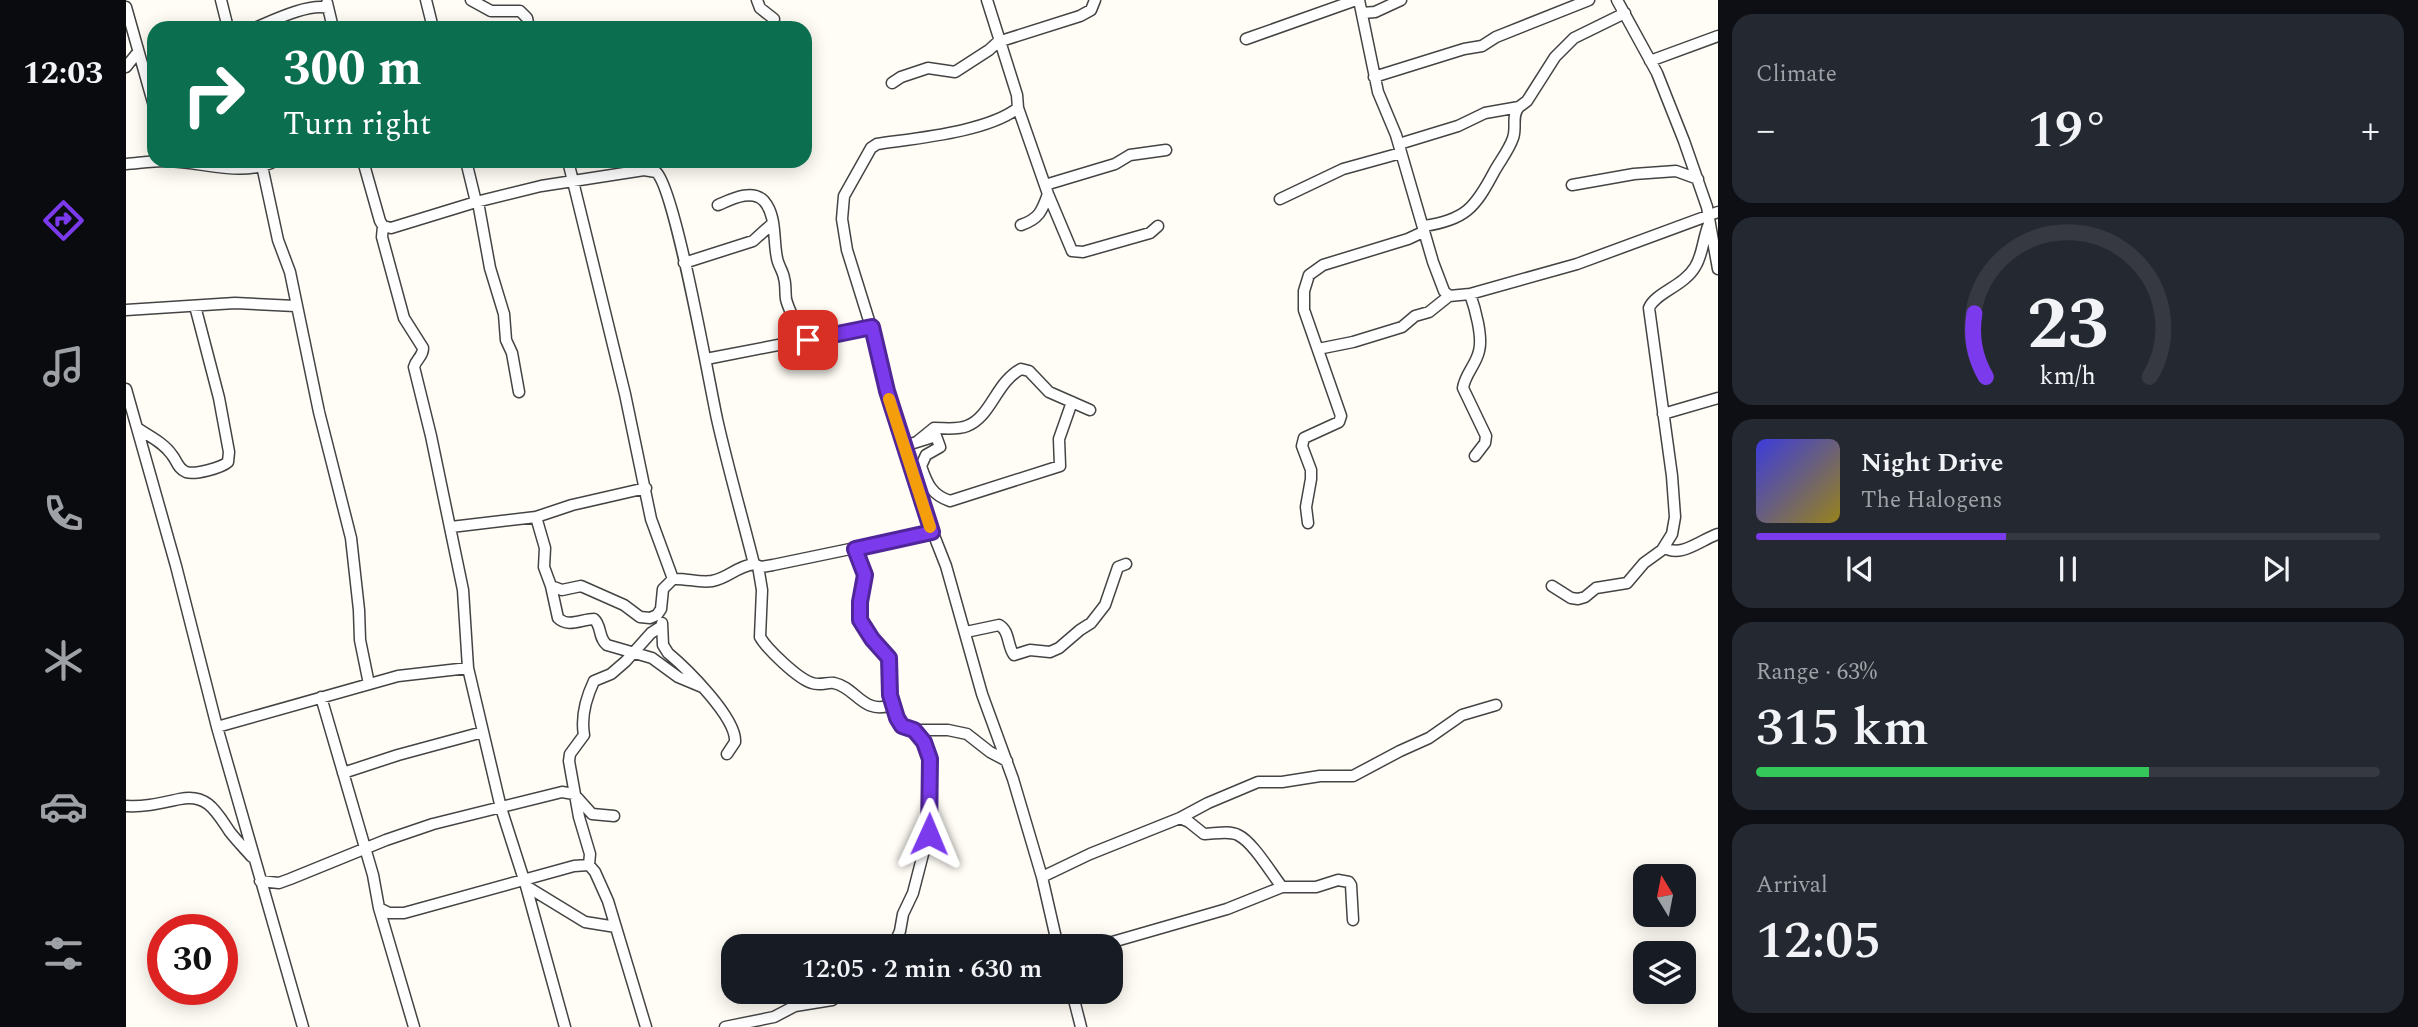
<!DOCTYPE html>
<html lang="en">
<head>
<meta charset="utf-8">
<style>
	:root { --surface:#171b24; --page:#242831; --text:#f1f3f6; --muted:#9ea1a6; --line:#363941; --accent:#7c3aed }
	body { margin:0; font-family:Spectral,serif; background:var(--page); color:var(--text); height:100vh; display:flex; flex-direction:column; font-size:26px; white-space:nowrap }
	* { box-sizing:border-box; margin:0 }
	p { font-size:23px; color:var(--muted) }
	.icon { flex:none; width:38px; height:38px; fill:none; stroke:currentColor; stroke-width:2; stroke-linecap:round; stroke-linejoin:round }
	.map { position:relative; flex:1; overflow:hidden }
	.details { display:flex; flex-direction:column; gap:14px; padding:14px; background:#0d0f14; width:700px }
	.details>* { flex:none }
	.hud { position:absolute; left:21px; top:21px; width:665px; height:147px; border-radius:21px; box-shadow:0 4px 18px #0003; background:#0b6e4f; color:#fff; overflow:hidden }
	.needle { width:46px; rotate:350deg }
	.fabs { position:absolute; left:1507px; top:864px; display:grid; gap:14px }
	.fabs a { display:grid; place-items:center; width:63px; height:63px; border-radius:14px; background:var(--surface); box-shadow:0 4px 18px #0003; font-size:35px }
	.speed { position:absolute; left:21px; top:914px; display:flex; gap:14px; font-size:35px; font-weight:700; text-align:center }
	.speed>* { display:grid; place-content:center; width:91px; height:91px; border-radius:50%; background:var(--surface); box-shadow:0 4px 18px #0003; line-height:1 }
	.speed .limit { border:10px solid #d22; background:#fff; color:#111 }
	.pin { position:absolute; display:grid; place-items:center; width:60px; height:60px; color:#fff; margin:-30px; border-radius:14px; box-shadow:0 4px 10px #0006 }
	.me { position:absolute; width:77px; margin:-38px; rotate:1deg; stroke-linejoin:round; filter:drop-shadow(0 0 5px #0008) }
	.turn { display:flex; align-items:center; gap:24px; height:147px; padding:0 21px; font-size:32px }
	.turn .icon { width:91px; height:91px; stroke-width:2.5 }
	.turn b { display:block; font-size:49px; line-height:60px }
	.big { font-size:52px; font-weight:600; line-height:1.1 }
	.details .widget { flex:1; display:flex; flex-direction:column; justify-content:center; gap:10px; min-width:0; padding:0 24px; border-radius:21px; background:var(--page) }
	.details .dial { align-items:center; gap:0 }
	.dial svg { height:182px; overflow:visible; fill:none; stroke:var(--line); stroke-width:7; stroke-linecap:round; text-anchor:middle }
	.dial text { fill:var(--text); stroke:none }
	.song { display:flex; align-items:center; gap:21px }
	.cover { width:84px; height:84px; border-radius:10px; background:linear-gradient(135deg,hsl(240 70% 55%),hsl(50 70% 35%)) }
	.played { height:7px; border-radius:4px; background:linear-gradient(90deg,var(--accent) 40%,var(--line) 40%) }
	.keys { display:flex; justify-content:space-around; direction:ltr }
	.heat { display:flex; justify-content:space-between; align-items:center; font-size:38px; direction:ltr }
	.charge { height:10px; border-radius:5px; background:linear-gradient(90deg,#34c759 63%,var(--line) 0) }
	.trip { position:absolute; left:595px; top:934px; width:402px; height:70px; border-radius:21px; background:var(--surface); box-shadow:0 4px 18px #0003; font-weight:600; line-height:70px; text-align:center }
	main { display:flex; flex:1; min-height:0 }
	.menu { display:flex; flex-direction:column; width:126px; justify-content:space-around; align-items:center; background:#090b0e; color:var(--muted) }
	.menu .icon { width:49px; height:49px }
	.menu .selected { color:var(--accent) }
	.menu b { font-size:32px; color:var(--text) }
	.map>svg:first-child { display:block }
</style>
</head>
<body>
<main>
<nav class="menu">
<b>12:03</b>
<svg class="icon selected" aria-label="directions" viewBox="0 0 24 24"><path d="M12 3l9 9-9 9-9-9zM9 14v-3h6M13 9l2 2-2 2"/></svg>
<svg class="icon" aria-label="music" viewBox="0 0 24 24"><path d="M9 18V5l10-2v13"/><circle cx="6" cy="18" r="3"/><circle cx="16" cy="16" r="3"/></svg>
<svg class="icon" aria-label="phone" viewBox="0 0 24 24"><path d="M5 4h4l2 5-3 2q2 4 5 5l2-3 5 2v4C11 20 4 13 5 4z"/></svg>
<svg class="icon" aria-label="climate" viewBox="0 0 24 24"><path d="M12 3v18M4 7l16 10M4 17L20 7"/></svg>
<svg class="icon" aria-label="car" viewBox="0 0 24 24"><path d="M5 17H2v-5l4-1 3-4h7l3 4 3 1v5h-3M9 17h6M6 11h13"/><circle cx="7" cy="17" r="2"/><circle cx="17" cy="17" r="2"/></svg>
<svg class="icon" aria-label="filters" viewBox="0 0 24 24"><path d="M4 7h16M4 17h16"/><circle cx="9" cy="7" r="2"/><circle cx="15" cy="17" r="2"/></svg>
</nav>
<div class="map">
<svg width="1592" height="1027" viewBox="0 0 1592 1027">
	<rect width="100%" height="100%" fill="#fffdf5"/>
	<g fill="none" stroke-linecap="round" stroke-linejoin="round">
		<g stroke="#444" stroke-width="13">
			<path id="minor" d="M95,0L102,28
				M300,0L307,28
				M345,0L365,11H394L401,18L403,28
				M631,0L634,8L648,19
				M861,0L891,95L892,108C861,132 791,138 751,144L745,148L718,196L716,219L721,250L745,327L760,391L796,505L820,566L856,694L887,779L916,877L932,947
				M1233,0L1252,92L1270,135L1307,262L1318,291L1323,296L1344,294L1451,264L1592,212
				M1491,0L1531,73L1558,141L1581,207L1592,269
				M201,3L207,28
				M0,7L28,106
				M1236,13L1249,12L1275,0
				M129,28C148,20 183,3 202,8
				M1120,39L1230,0
				M875,41L954,16L965,10L969,0
				M1524,61L1592,36
				M0,67L12,52
				M1248,77L1338,49L1356,46L1370,37L1463,0
				M766,83L775,77L802,68L829,72L863,50L874,40
				M892,108L922,194L946,251L957,252L1024,233L1032,226
				M1273,144L1332,126L1359,113L1393,107L1401,101L1429,57L1448,38L1499,13
				M135,161L152,240L164,272L193,412L225,538L233,610L234,640L243,684
				M237,161L254,221L257,226L265,228L350,202L415,186L518,170L530,172C549,188 583,382 591,419C602,468 616,516 628,564L635,567L647,565L806,532
				M340,161L350,202
				M442,161L499,394L525,519L547,579
				M0,164C13,163 26,161 39,161C74,161 117,178 149,161
				M919,185L989,164L1004,155L1040,150
				M1446,185L1508,174L1550,171L1572,179
				M1154,199L1217,169L1275,153
				M352,202L364,268L378,314L380,340L386,353L393,392
				M592,205C604,200 626,188 638,201C651,216 647,240 651,258C652,265 657,271 658,278C660,284 659,292 660,299C662,308 667,316 670,324L660,344
				M895,225C913,219 916,211 922,194
				M257,226L256,237L278,318L297,348C297,357 290,359 288,367L305,436L337,590L342,668L375,808L400,886L439,1027
				M1298,226C1339,220 1349,208 1368,172C1374,161 1383,150 1387,138C1391,127 1385,116 1393,107
				M558,263L627,241L647,223
				M1344,294C1349,308 1357,337 1353,351C1350,365 1339,374 1337,388L1360,436L1359,443L1349,456
				M0,310L109,303L169,306
				M1192,349L1227,342L1276,327L1289,316L1303,312L1323,296
				M580,359L745,327
				M0,389L50,566L91,727L177,1027
				M1537,414L1592,398
				M11,428C23,436 38,443 46,455C51,461 52,469 60,472C69,475 95,468 102,462L103,452L93,398L69,306
				M792,441L808,428C819,428 831,430 841,426C865,417 870,382 895,369L903,371L923,392L964,410
				M778,446L810,436L814,447L800,455L795,466C801,484 806,495 824,501L934,466L933,439L946,402
				M410,517L419,548L418,567L425,586L436,590L455,586L498,605L514,617L524,618L531,615L535,609L537,589L547,579C560,578 572,583 586,581C603,578 609,567 628,564
				M1182,523L1180,507L1185,479V470L1176,446L1178,438L1213,422L1215,416L1178,310V291L1183,275L1197,265L1282,239L1297,232
				M325,527L410,517L446,505L520,488
				M1538,547C1554,559 1576,539 1592,534
				M728,549L739,575L734,602V620L746,639L763,658L767,708L776,726L788,730H822L841,734L864,752L881,761
				M632,566L636,590L634,637C641,649 672,679 686,683C694,686 701,682 708,683C731,688 736,715 766,705
				M425,586L432,618C442,628 456,619 468,619C476,626 472,638 481,645L526,658L552,677L576,687
				M1426,586L1445,598L1452,599L1459,597L1470,588L1501,583L1518,563L1536,550L1546,534L1549,517L1546,476L1523,308C1529,293 1558,286 1569,267C1577,255 1577,237 1583,224
				M536,623L537,645L542,653C560,668 611,718 609,742L601,754
				M840,632L873,625C884,631 881,646 888,655L904,650L924,652L933,648L954,630L965,623L979,605L992,567L1000,564
				M195,697L247,875L253,908L288,1027
				M91,727L272,676L342,668
				M217,773L272,755L357,732
				M0,806C20,807 35,803 54,799C82,793 91,813 104,832C111,841 119,849 126,857
				M1054,818L1063,822L1078,834C1088,834 1103,830 1112,835C1127,842 1145,873 1156,887
				M463,865L464,854L453,817L443,761L444,754L458,735C455,718 460,698 468,681L485,674L500,661L525,633L536,626
				M916,877L964,854L1054,818L1082,803L1132,782H1156L1194,776H1227L1274,751L1303,738L1336,715L1370,705
				M134,881L153,883L164,879L260,840L307,824L436,792L448,794L466,814L488,816
				M400,886L459,922L490,927
				M253,908L263,913H278L448,866L463,865L469,872L482,901L520,1027
				M767,947L774,931L777,914L787,893L804,827V759L798,742L788,730
				M969,947L1101,909L1156,887H1190L1212,880L1223,882L1225,885L1227,920
				M946,992L955,1027
				M599,1027L648,1017L669,1006L706,1000L718,992"/>
		</g>
		<use href="#minor" stroke="#fff" stroke-width="10"/>
	</g>
	<g fill="none" stroke-linecap="round" stroke-linejoin="round">
		<g stroke="#51269a" stroke-width="18">
			<path id="route" d="M682,340L746,327L761,391L806,532L729,549L739,575L734,602V620L746,639L763,658L764,695L771,718L776,726L788,730L798,742L804,759L803,834"/>
		</g>
		<use href="#route" stroke="#7c3aed" stroke-width="12"/>
		<path stroke="#f59e0b" stroke-width="12" d="M763,399L804,527"/>
	</g>
</svg>
<div class="fabs">
<a><svg class="needle" viewBox="-14 -14 28 28"><path d="M0-13l5 13h-10z" fill="#e53935"/><path d="M0 13l5-13h-10z" fill="#9ea1a6"/></svg></a>
<a><svg class="icon" aria-label="layers" viewBox="0 0 24 24"><path d="M12 4l9 5-9 5-9-5zM3 14l9 5 9-5"/></svg></a>
</div>
<div class="speed"><div class="limit">30</div></div>
<div class="pin" style="left:682px;top:340px;background:#d93025"><svg class="icon" aria-label="arrive" viewBox="0 0 24 24"><path d="M6 21V4h12l-3 4 3 4H6"/></svg></div>
<svg class="me" style="left:803px;top:834px" viewBox="-20 -20 40 40"><path d="M0-17L14 15 0 8-14 15z" fill="#7c3aed" stroke="#fff" stroke-width="4"/></svg>
<div class="trip">12:05 · 2 min · 630 m</div>
<div class="hud">
<div class="turn"><svg class="icon" aria-label="right" viewBox="0 0 24 24"><path d="M7 20v-9h11M14 6l5 5-5 5"/></svg><div><b>300 m</b>Turn right</div></div>
</div>
</div>
<section class="details">
<div class="widget"><p>Climate</p>
<div class="heat"><a>−</a><b class="big">19°</b><a>+</a></div>
</div>
<div class="widget dial"><svg viewBox="0 0 100 80">
<path d="M14 69A42 42 0 1 1 86 69"/>
<path d="M14 69A42 42 0 0 1 9 41" stroke="#7c3aed"/>
<text x="50" y="56" font-size="32" font-weight="700">23</text>
<text x="50" y="72" font-size="11">km/h</text>
</svg></div>
<div class="widget">
<div class="song"><i class="cover"></i><div><b>Night Drive</b><p>The Halogens</p></div></div>
<div class="played"></div>
<div class="keys"><svg class="icon" aria-label="previous" viewBox="0 0 24 24"><path d="M18 5L8 12l10 7zM5 5v14"/></svg><svg class="icon" aria-label="pause" viewBox="0 0 24 24"><path d="M8 5v14M16 5v14"/></svg><svg class="icon" aria-label="next" viewBox="0 0 24 24"><path d="M6 5l10 7-10 7zM19 5v14"/></svg></div>
</div>
<div class="widget"><p>Range · 63%</p><b class="big">315 km</b><div class="charge"></div></div>
<div class="widget"><p>Arrival</p><b class="big">12:05</b></div>
</section>
</main>
</body>
</html>
